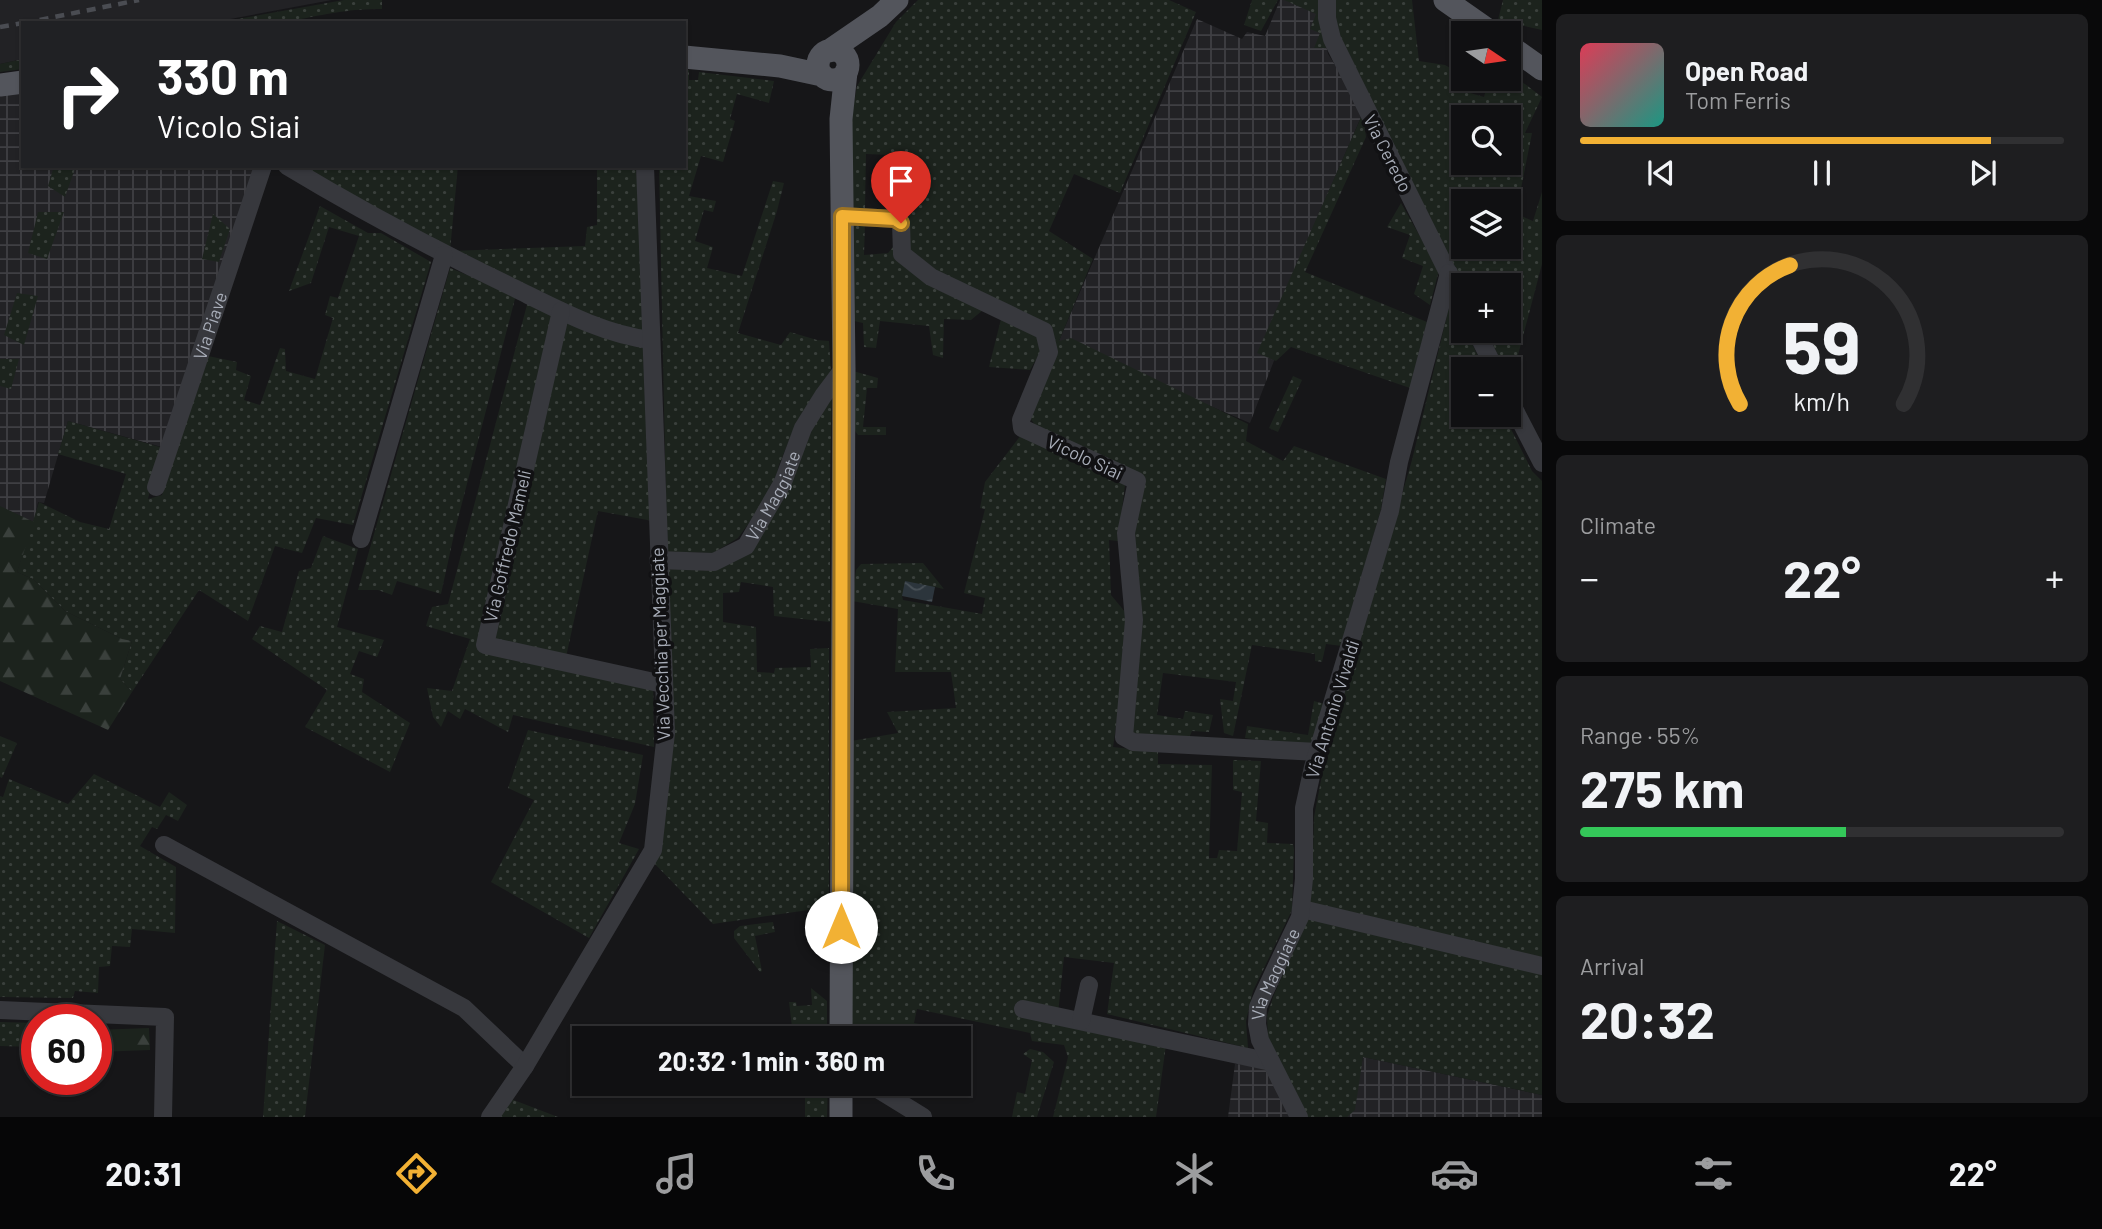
<!DOCTYPE html>
<html lang="en">
<head>
<meta charset="utf-8">
<style>
	:root { --surface:#101012; --page:#1e1e20; --text:#f1f3f6; --muted:#9c9d9f; --line:#303032; --accent:#f2b134 }
	body { margin:0; font-family:Barlow,sans-serif; background:var(--page); color:var(--text); height:100vh; display:flex; flex-direction:column; font-size:26px; white-space:nowrap }
	* { box-sizing:border-box; margin:0 }
	p { font-size:23px; color:var(--muted) }
	.icon { flex:none; width:38px; height:38px; fill:none; stroke:currentColor; stroke-width:2; stroke-linecap:round; stroke-linejoin:round }
	.map { position:relative; flex:1; overflow:hidden }
	.details { display:flex; flex-direction:column; gap:14px; padding:14px; background:#09090a; width:560px }
	.details>* { flex:none }
	.banner { position:absolute; left:21px; top:21px; width:665px; height:147px; border-radius:0px; box-shadow:0 2px 5px #0004,0 0 0 2px var(--line); background:#202124; color:#fff; overflow:hidden }
	.needle { width:46px; rotate:103deg }
	.controls { position:absolute; left:1451px; top:21px; display:grid; gap:14px }
	.controls a { display:grid; place-items:center; width:70px; height:70px; border-radius:0px; background:var(--surface); box-shadow:0 2px 5px #0004,0 0 0 2px var(--line); font-size:35px }
	.speed { position:absolute; left:21px; top:1004px; display:flex; gap:14px; font-size:35px; font-weight:700; text-align:center }
	.speed>* { display:grid; place-content:center; width:91px; height:91px; border-radius:50%; background:var(--surface); box-shadow:0 2px 5px #0004,0 0 0 2px var(--line); line-height:1 }
	.speed .limit { border:10px solid #d22; background:#fff; color:#111 }
	.pin { position:absolute; display:grid; place-items:center; width:60px; height:60px; color:#fff; margin:-72px -30px; border-radius:50% 50% 50% 0; rotate:-45deg; box-shadow:0 0 7px #0007 }
	.pin .icon { rotate:45deg }
	.me { position:absolute; width:77px; margin:-38px; rotate:0deg; stroke-linejoin:round; filter:drop-shadow(0 0 5px #0008) }
	.turn { display:flex; align-items:center; gap:24px; height:147px; padding:0 21px; font-size:32px }
	.turn .icon { width:91px; height:91px; stroke-width:2.5 }
	.turn b { display:block; font-size:49px; line-height:60px }
	.big { font-size:52px; font-weight:700; line-height:1.1 }
	.details .tile { flex:1; display:flex; flex-direction:column; justify-content:center; gap:10px; min-width:0; padding:0 24px; border-radius:10px; background:var(--page) }
	.details .dial { align-items:center; gap:0 }
	.dial svg { height:182px; overflow:visible; fill:none; stroke:var(--line); stroke-width:7; stroke-linecap:round; text-anchor:middle }
	.dial text { fill:var(--text); stroke:none }
	.song { display:flex; align-items:center; gap:21px }
	.cover { width:84px; height:84px; border-radius:10px; background:linear-gradient(135deg,hsl(350 70% 55%),hsl(170 70% 35%)) }
	.played { height:7px; border-radius:4px; background:linear-gradient(90deg,var(--accent) 85%,var(--line) 85%) }
	.keys { display:flex; justify-content:space-around; direction:ltr }
	.heat { display:flex; justify-content:space-between; align-items:center; font-size:38px; direction:ltr }
	.charge { height:10px; border-radius:5px; background:linear-gradient(90deg,#34c759 55%,var(--line) 0) }
	.trip { position:absolute; left:572px; top:1026px; width:399px; height:70px; border-radius:0px; background:var(--surface); box-shadow:0 2px 5px #0004,0 0 0 2px var(--line); font-weight:700; line-height:70px; text-align:center }
	.tab-bar { display:flex; height:112px; justify-content:space-around; align-items:center; background:#060607; color:var(--muted) }
	.tab-bar .icon { width:49px; height:49px }
	.tab-bar .on { color:var(--accent) }
	.tab-bar b { font-size:32px; color:var(--text) }
	main { display:flex; flex:1; min-height:0 }
	.map>svg:first-child { display:block }
</style>
</head>
<body>
<main>
<div class="map">
<svg width="1542" height="1117" viewBox="0 0 1542 1117">
	<defs>
		<pattern id="industrial-grid" width="8" height="8" patternUnits="userSpaceOnUse" patternTransform="scale(1.75)"><rect width="8" height="8" fill="#222225"/><path d="M0 4h8M4 0v8" fill="none" stroke="#3f3f43"/></pattern>
		<pattern id="grass-dots" width="8" height="8" patternUnits="userSpaceOnUse" patternTransform="scale(1.75)"><rect width="8" height="8" fill="#1c231d"/><path d="M2 2h.1M6 6h.1" fill="none" stroke="#3a403c" stroke-width="1.8" stroke-linecap="round"/></pattern>
		<pattern id="forest-firs" width="22" height="20" patternUnits="userSpaceOnUse" patternTransform="scale(1.75)"><rect width="22" height="20" fill="#1c231d"/><path d="M5 1l3.5 6h-7zM16 11l3.5 6h-7z" fill="#3a403c"/></pattern>
		<pattern id="water-waves" width="16" height="10" patternUnits="userSpaceOnUse" patternTransform="scale(1.75)"><rect width="16" height="10" fill="#2c353c"/><path d="M0 5q4-4 8 0t8 0" fill="none" stroke="#485056"/></pattern>
	</defs>
	<rect width="100%" height="100%" fill="#161618"/>
	<path fill="#222225" d="M0,0H332L209,23H23V59L0,64Z"/>
	<path fill="url(#industrial-grid)" d="M1280,0H1291L1318,10L1328,54L1364,110L1259,352L1275,358L1250,423L1059,341L1197,19L1242,39L1247,32L1265,36Z
		M23,82V166H263L169,449L68,421L44,503L38,502L34,522L0,507V85Z
		M1363,1057L1542,1095V1117H1228L1235,1064L1284,1067L1358,1083Z"/>
	<path fill="url(#grass-dots)" fill-rule="evenodd" d="M344,0H382V9C350,9 332,13 301,19C274,25 243,23 215,23Z
		M918,0H1169L1196,12L1120,193L1074,174L1049,231L1093,259L1059,341L1071,338L1248,424L1246,441L1283,461L1294,446L1386,479L1381,509L1342,646L1326,644L1322,662L1315,661V654L1252,645L1233,736L1224,733L1220,699L1233,701L1236,682L1163,673L1157,715L1183,719L1185,711L1213,715L1209,732L1192,731L1188,740L1133,735V539L1141,476L1036,426L1029,417L1051,330L936,275L905,252L906,224L913,194V156L866,154L865,208H851L852,114L857,86L896,22Z
		M1252,0H1278L1261,31L1244,25Z
		M1284,0H1321L1330,48H1314L1320,33L1310,29L1316,14Z
		M1334,0H1412L1419,61L1445,65L1463,75V79H1471L1467,92L1484,97L1489,79L1498,84L1502,79H1508L1509,72L1542,97L1525,133H1532L1516,214L1533,221L1542,192V264L1517,359L1514,379L1509,373L1508,369H1505L1486,331H1508V285H1464L1340,41L1335,18ZM1463,117H1508V163H1463ZM1463,201H1508V247H1463Z
		M1503,0H1542V30L1498,20Z
		M23,59V69L0,72V64Z
		M686,70H689V80H698L699,72L774,81L769,103L737,94L730,119L735,121L723,162L701,156L689,196L716,201L713,212L704,210L695,241L713,247L707,268L742,276L773,181L784,183L777,211L738,333L781,345L790,332L817,340L829,341L831,372L797,421L779,465L772,491L738,538L713,553L667,552L659,166H684Z
		M1363,113L1366,137L1305,272L1427,322L1410,388L1291,347L1276,361L1257,353Z
		M54,166H76L65,197L48,186Z
		M292,166H458L450,251L585,246L587,227L597,225V166H636L648,336L624,332L446,252Z
		M1401,203L1439,270L1430,305L1414,294L1423,266L1402,258L1410,235L1387,227Z
		M320,206L368,233H381L431,262L353,525L316,518L302,553L275,546L248,621L199,590L132,692L120,679L132,641L122,639L65,611L33,579L17,572L39,502L80,522L109,529L126,474L58,454L68,421L160,447L148,499L162,495L208,356L237,362L236,370L251,376L244,400L260,405L280,348L285,349L286,371L315,379L333,318L325,315L330,296L338,298L359,236L329,227L311,283L289,291Z
		M38,212H64L47,259L28,253Z
		M213,214L230,229L219,262L202,259Z
		M853,223H865L864,255L888,253L894,246L983,310L971,320L944,319L943,358L933,355L929,326L880,321L876,348L864,347L863,323L854,321Z
		M450,268L516,295L455,530L441,594L397,581L392,595L378,590H358Z
		M17,293L38,296L24,345L4,335Z
		M1451,299L1463,324V331H1466L1484,369H1463V415H1504L1532,471L1542,481V1095L1363,1057L1355,1110L1347,1117H1308L1268,1041L1267,1016L1273,997L1308,917L1312,886L1314,817L1326,754L1412,460Z
		M528,301L583,327L646,349L653,521L598,511L566,657L653,675L654,747L513,715L508,732L465,709L460,719L448,711L441,727L433,717L427,688L452,691L470,639L426,626L432,607L448,604Z
		M1002,315L1036,332L1041,351L1030,370L989,367Z
		M0,359H19L11,389L0,386Z
		M853,371L878,378L877,388H867L863,427H886V435H858L855,431Z
		M1293,376L1302,380L1278,432L1269,428Z
		M832,389L830,474V622L774,616L773,587L741,582L739,592L723,593V622L756,627L757,672L774,673L775,668L811,667L810,649L829,648V907L713,924L653,862L665,565L748,551L806,431Z
		M1021,435L1074,461L1119,478L1125,485L1118,541L1109,540L1111,595L1126,613L1119,706L1113,747L1158,752V764L1212,765L1209,858H1217L1219,850L1237,851L1242,792L1233,790V760L1261,761L1256,821L1268,823L1267,843L1293,844L1294,850L1292,910L1253,991L1246,1021L1248,1048L1107,1014L1114,963L1064,957L1057,1023L1166,1045L1156,1117H1053L1068,1057L1064,1045L1032,1041L1030,1033L917,1009L914,1023L971,1034L965,1048L959,1046V1038H919L904,1035L903,1038H852L851,741L898,733L887,712L956,708L951,672H895L898,609L852,601L856,570L861,564L923,563L944,589L935,587L902,596L903,600L982,614L985,598L964,593L985,509L980,508L985,482Z
		M323,536L358,549L337,627L384,640L377,657L359,651L350,674L364,679L362,692L410,723L390,772L305,727L327,690L252,639L260,626L282,632L299,571L311,568Z
		M1314,701L1328,705L1316,747L1245,738L1247,726L1308,735Z
		M528,730L643,755L635,804L619,843L639,849L589,938L491,882L534,800L508,788Z
		M0,736L17,743L2,778L0,777Z
		M94,774L160,807L169,792L187,805L178,821L166,815L157,829L152,827L140,846L176,867L175,933L132,929L130,947L112,946L110,966L99,967L98,993L75,991L73,998L0,997V796L3,797L9,779L68,804Z
		M277,921L325,945L305,1117H263Z
		M773,922L775,932L755,936L762,971L760,972L734,938V931L740,926Z
		M811,988L827,1001V1025L792,1027L789,1002H796L797,1006L812,1005Z
		M0,1022L37,1023V1047L0,1046Z
		M1030,1049L1043,1052L1054,1062L1037,1117H1012L1017,1092L1025,1094L1032,1060L1023,1054Z
		M790,1083H828L827,1117H805V1086H790Z
		M511,1099L558,1117H499Z"/>
	<path fill="url(#forest-firs)" d="M0,506L34,522L17,572L33,579L65,611L122,639L132,641L120,679L132,692L108,730L0,681Z
		M149,1028L150,1050L96,1052V1030Z"/>
	<path fill="url(#water-waves)" d="M905,581L935,587L932,602L902,596Z"/>
	<g fill="none" stroke-linecap="round" stroke-linejoin="round">
		<g stroke="#37383d" stroke-width="18">
			<path d="M1327,0V18L1332,39L1463,303"/>
			<path d="M287,166C360,210 435,250 512,287C557,309 602,334 651,340"/>
			<path d="M842,216L895,219L901,223L902,254L931,277L1044,331L1049,352L1021,420L1022,428L1137,481L1126,533L1134,620L1124,737L1133,742L1318,752"/>
			<path d="M561,311L485,645L663,684"/>
			<path d="M1476,331L1495,369"/>
			<path d="M1508,397L1542,463"/>
			<path id="s1" d="M156,487L263,166"/>
			<path d="M361,539L444,255"/>
			<path id="s2" d="M658,560L714,562L746,546L783,482L803,428L823,396L844,368"/>
			<path d="M164,845L464,1008L525,1066"/>
			<path d="M1302,909L1542,966"/>
			<path d="M1023,1009L1271,1062"/>
			<path d="M0,1010L165,1017L163,1117"/>
			<path d="M1081,1021L1089,985"/>
			<path d="M868,1083L923,1117"/>
			<path d="M490,1117L525,1066L653,850L666,733L645,166"/>
			<path id="s3" d="M1299,1117L1260,1040L1257,1024L1258,1007L1264,993L1300,917L1304,879V808L1313,767L1390,511L1399,462L1449,273"/>
		</g>
		<path stroke="#53555c" stroke-width="23" d="M1445,0L1492,33
			M1508,45L1542,69
			M818 65a15 15 0 1 1 30 0a15 15 0 1 1-30 0Z
			M829,51L880,16L897,0
			M684,57L780,66L822,75
			M0,85L23,82
			M841,1038L844,368L841,119L846,72
			M841,1083V1117"/>
		<path stroke="#4a4c52" stroke-width="4.5" stroke-dasharray="9 7" stroke-linecap="butt" d="M24,23L139,0
			M0,27L23,23"/>
	</g>
	<g fill="none" stroke-linecap="round" stroke-linejoin="round">
		<g stroke="#9d7322" stroke-width="18">
			<path id="route" d="M841,927L842,216L895,219L901,223"/>
		</g>
		<use href="#route" stroke="#f2b134" stroke-width="12"/>
	</g>
	<g text-anchor="middle" dominant-baseline="central" stroke-width="7" stroke-linejoin="round" paint-order="stroke">
		<g font-size="18" fill="#a8adb8" stroke="#111113">
			<text transform="translate(1388 153) rotate(63)">Via Ceredo</text>
			<text stroke="none"><textPath href="#s1" startOffset="170">Via Piave</textPath></text>
			<text transform="translate(1085 457) rotate(25)">Vicolo Siai</text>
			<text stroke="none"><textPath href="#s2" startOffset="149">Via Maggiate</textPath></text>
			<text transform="translate(507 546) rotate(-77)">Via Goffredo Mameli</text>
			<text transform="translate(660 644) rotate(-92)">Via Vecchia per Maggiate</text>
			<text transform="translate(1332 709) rotate(-73)">Via Antonio Vivaldi</text>
			<text stroke="none"><textPath href="#s3" startOffset="156">Via Maggiate</textPath></text>
		</g>
	</g>
</svg>
<div class="controls">
<a><svg class="needle" viewBox="-14 -14 28 28"><path d="M0-13l5 13h-10z" fill="#e53935"/><path d="M0 13l5-13h-10z" fill="#9c9d9f"/></svg></a>
<a><svg class="icon" aria-label="search" viewBox="0 0 24 24"><circle cx="10" cy="10" r="6"/><path d="M15 15l6 6"/></svg></a>
<a><svg class="icon" aria-label="layers" viewBox="0 0 24 24"><path d="M12 4l9 5-9 5-9-5zM3 14l9 5 9-5"/></svg></a>
<a>+</a>
<a>−</a>
</div>
<div class="speed"><div class="limit">60</div></div>
<div class="pin" style="left:901px;top:223px;background:#d93025"><svg class="icon" aria-label="arrive" viewBox="0 0 24 24"><path d="M6 21V4h12l-3 4 3 4H6"/></svg></div>
<svg class="me" style="left:841px;top:927px" viewBox="-20 -20 40 40"><circle r="19" fill="#fff"/><path d="M0-13L10 11 0 6-10 11z" fill="#f2b134"/></svg>
<div class="trip">20:32 · 1 min · 360 m</div>
<div class="banner">
<div class="turn"><svg class="icon" aria-label="right" viewBox="0 0 24 24"><path d="M7 20v-9h11M14 6l5 5-5 5"/></svg><div><b>330 m</b>Vicolo Siai</div></div>
</div>
</div>
<section class="details">
<div class="tile">
<div class="song"><i class="cover"></i><div><b>Open Road</b><p>Tom Ferris</p></div></div>
<div class="played"></div>
<div class="keys"><svg class="icon" aria-label="previous" viewBox="0 0 24 24"><path d="M18 5L8 12l10 7zM5 5v14"/></svg><svg class="icon" aria-label="pause" viewBox="0 0 24 24"><path d="M8 5v14M16 5v14"/></svg><svg class="icon" aria-label="next" viewBox="0 0 24 24"><path d="M6 5l10 7-10 7zM19 5v14"/></svg></div>
</div>
<div class="tile dial"><svg viewBox="0 0 100 80">
<path d="M14 69A42 42 0 1 1 86 69"/>
<path d="M14 69A42 42 0 0 1 36 8" stroke="#f2b134"/>
<text x="50" y="56" font-size="32" font-weight="700">59</text>
<text x="50" y="72" font-size="11">km/h</text>
</svg></div>
<div class="tile"><p>Climate</p>
<div class="heat"><a>−</a><b class="big">22°</b><a>+</a></div>
</div>
<div class="tile"><p>Range · 55%</p><b class="big">275 km</b><div class="charge"></div></div>
<div class="tile"><p>Arrival</p><b class="big">20:32</b></div>
</section>
</main>
<nav class="tab-bar">
<b>20:31</b>
<svg class="icon on" aria-label="directions" viewBox="0 0 24 24"><path d="M12 3l9 9-9 9-9-9zM9 14v-3h6M13 9l2 2-2 2"/></svg>
<svg class="icon" aria-label="music" viewBox="0 0 24 24"><path d="M9 18V5l10-2v13"/><circle cx="6" cy="18" r="3"/><circle cx="16" cy="16" r="3"/></svg>
<svg class="icon" aria-label="phone" viewBox="0 0 24 24"><path d="M5 4h4l2 5-3 2q2 4 5 5l2-3 5 2v4C11 20 4 13 5 4z"/></svg>
<svg class="icon" aria-label="climate" viewBox="0 0 24 24"><path d="M12 3v18M4 7l16 10M4 17L20 7"/></svg>
<svg class="icon" aria-label="car" viewBox="0 0 24 24"><path d="M5 17H2v-5l4-1 3-4h7l3 4 3 1v5h-3M9 17h6M6 11h13"/><circle cx="7" cy="17" r="2"/><circle cx="17" cy="17" r="2"/></svg>
<svg class="icon" aria-label="filters" viewBox="0 0 24 24"><path d="M4 7h16M4 17h16"/><circle cx="9" cy="7" r="2"/><circle cx="15" cy="17" r="2"/></svg>
<b>22°</b>
</nav>
</body>
</html>
